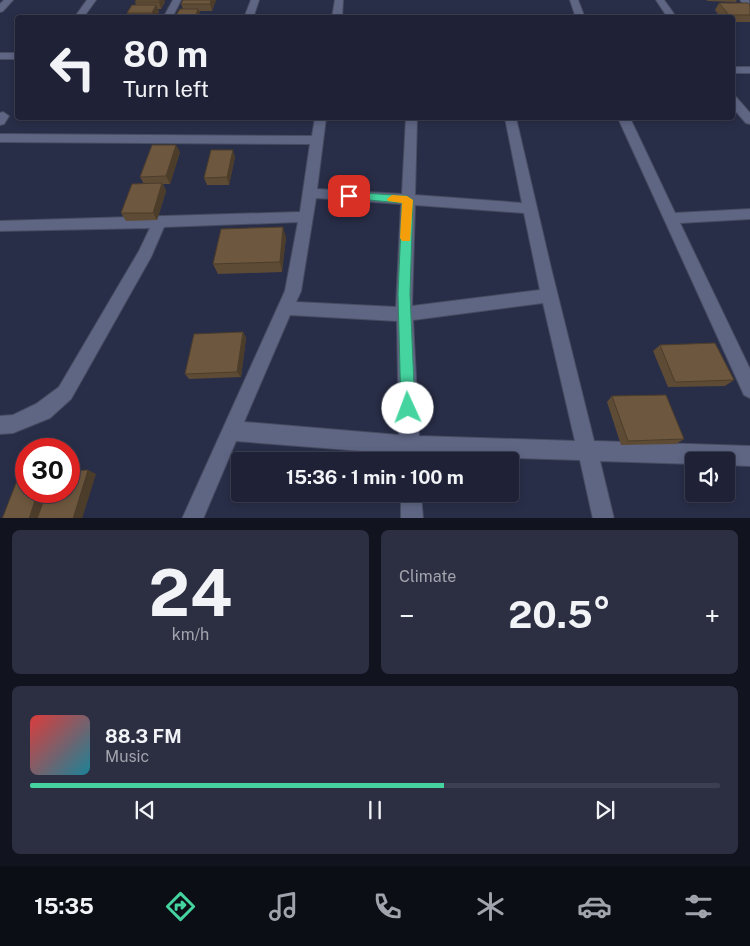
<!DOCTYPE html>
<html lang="en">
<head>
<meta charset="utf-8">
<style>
	:root { --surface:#1f2236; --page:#2c2f42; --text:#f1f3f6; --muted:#a1a4ad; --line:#3c3f51; --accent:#45d49f }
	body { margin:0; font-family:"Public Sans",sans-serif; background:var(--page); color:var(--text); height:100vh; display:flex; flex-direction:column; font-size:19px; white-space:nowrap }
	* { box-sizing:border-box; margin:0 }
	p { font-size:16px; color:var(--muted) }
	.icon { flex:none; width:28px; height:28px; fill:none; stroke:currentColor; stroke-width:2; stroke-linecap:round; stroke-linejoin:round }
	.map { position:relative; height:518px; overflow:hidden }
	.side { display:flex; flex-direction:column; gap:12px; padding:12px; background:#11131e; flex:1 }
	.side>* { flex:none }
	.guide { position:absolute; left:15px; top:15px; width:720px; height:105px; border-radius:5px; box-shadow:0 2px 8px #0003,0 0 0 1px var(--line); background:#1f2236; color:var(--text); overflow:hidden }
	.controls { position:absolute; left:685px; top:452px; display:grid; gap:10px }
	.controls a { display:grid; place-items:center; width:50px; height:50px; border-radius:5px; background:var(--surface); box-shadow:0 2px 8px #0003,0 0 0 1px var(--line); font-size:25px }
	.speed { position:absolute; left:15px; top:438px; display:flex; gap:10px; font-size:25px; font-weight:700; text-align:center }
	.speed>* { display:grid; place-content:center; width:65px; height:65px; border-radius:50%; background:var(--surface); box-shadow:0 2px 8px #0003,0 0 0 1px var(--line); line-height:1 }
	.speed .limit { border:8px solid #d22; background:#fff; color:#111 }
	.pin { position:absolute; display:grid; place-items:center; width:42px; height:42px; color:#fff; margin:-21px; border-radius:10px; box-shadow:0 2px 8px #0006 }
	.me { position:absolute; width:55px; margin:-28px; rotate:358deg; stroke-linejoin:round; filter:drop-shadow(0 0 4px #0008) }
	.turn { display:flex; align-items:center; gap:18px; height:105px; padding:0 25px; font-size:22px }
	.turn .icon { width:65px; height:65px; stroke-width:2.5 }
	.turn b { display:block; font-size:35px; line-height:42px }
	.big { font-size:38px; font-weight:700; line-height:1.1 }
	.side .tile { flex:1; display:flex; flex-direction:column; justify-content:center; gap:8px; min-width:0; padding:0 18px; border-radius:8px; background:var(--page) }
	.side .dial { align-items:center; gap:0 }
	.dial b { font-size:65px; line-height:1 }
	.song { display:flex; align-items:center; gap:15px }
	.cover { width:60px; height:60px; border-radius:8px; background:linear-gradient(135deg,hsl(0 70% 55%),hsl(190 70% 35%)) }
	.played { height:5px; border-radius:2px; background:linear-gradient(90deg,var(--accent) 60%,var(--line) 60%) }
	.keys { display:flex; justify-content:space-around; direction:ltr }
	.heat { display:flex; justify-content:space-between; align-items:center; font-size:28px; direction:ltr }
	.side .tiles { flex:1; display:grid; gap:12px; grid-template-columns:1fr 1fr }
	.tile:last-child { grid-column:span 2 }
	.trip { position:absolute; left:231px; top:452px; width:288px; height:50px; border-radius:5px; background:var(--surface); box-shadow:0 2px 8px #0003,0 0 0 1px var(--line); font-weight:700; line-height:50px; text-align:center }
	.tabs { display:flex; height:80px; justify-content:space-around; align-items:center; background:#0c0e16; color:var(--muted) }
	.tabs .icon { width:35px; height:35px }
	.tabs .selected { color:var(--accent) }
	.tabs b { font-size:22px; color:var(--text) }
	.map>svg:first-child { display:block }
</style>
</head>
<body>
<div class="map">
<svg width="750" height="519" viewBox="0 0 750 519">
	<rect width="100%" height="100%" fill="#292e48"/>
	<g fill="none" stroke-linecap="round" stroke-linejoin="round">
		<g stroke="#484c61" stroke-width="2">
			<path id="minor" d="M4,0H13L3,11L0,12V4Z
				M87,0H96L83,18H74Z
				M173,0H181L172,18H163Z
				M251,0H259L253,18H244Z
				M335,0H343L342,18H332Z
				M570,0H578L585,18H576Z
				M656,0H664L677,18H668Z
				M740,0H749L750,10L747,9Z
				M0,53H18V59H0Z
				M732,67H750V73H732Z
				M732,96L736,97L750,113V124L746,123L732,107Z
				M3,112L9,116L4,124L0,125V113Z
				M315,118H326L317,189L402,194L406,118H417L415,195L522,203L505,118H516L551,268L594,441L750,446V466L726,465V461H694V464L600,461L614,519H593L580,460L420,455V461H400V454L236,441L203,519H182L285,291L298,222L164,227L151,257L71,399L50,418L13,433L0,434V416L13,415L36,404L59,387L139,251L150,228L0,231V221L300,212L310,144L0,142V134L312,136ZM316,198L401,204L396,307L296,302L301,291ZM415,205L524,213L540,290L412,306ZM543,303L575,441L419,436L413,320ZM290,315L397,321L399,435L244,422Z
				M618,118H630L675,213L750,209V219L680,223L750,369V398L744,395Z
				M401,494H421L423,519H401Z"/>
		</g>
		<use href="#minor" fill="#5f6684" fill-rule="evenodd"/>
	</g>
	<path fill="#5e4b35" d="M136,0H164L165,2L161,9H158L159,12L156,18H129L127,13L136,5L135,2Z
		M216,0L212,11H199L200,12L198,15H202L203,18H169L176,15L183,9L181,4Z
		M706,0H737L736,2L708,1Z
		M719,3L750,5V22H732V18H721L715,10Z
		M180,152L170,184H163L166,191L157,220L126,221L121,213L144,184L140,177Z
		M235,157L229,185H207L204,178Z
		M286,237L282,272L218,274L213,264Z
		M243,332L246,338L241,377L189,379L185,374Z
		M660,345L734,380L725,386L668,387L653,351Z
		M612,396L684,439L676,444L621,445L607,402Z"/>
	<path fill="#4c3d2b" d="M160,0H164L165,2L161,9L159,2Z
		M211,0H216L212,11L210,4Z
		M156,5L159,12L156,18H153L152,13Z
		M198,9L200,12L197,18L195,16Z
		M176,145L180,152L170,184L166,176Z
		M233,150L235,157L229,185L227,177Z
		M162,183L166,191L157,220L153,213Z
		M283,227L286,237L282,272L280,262Z
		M243,332L246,338L241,377L237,372Z
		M88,470L96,474L82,519H73Z
		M38,491H48L39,519H29Z"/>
	<path fill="#6d573e" stroke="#4c3d2b" d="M136,0H160L159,2H135Z
		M183,0H211L210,4H181Z
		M719,3H748L750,5V15H729Z
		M132,5H156L152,13H127Z
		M180,9H198L196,15H176Z
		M202,15V18H169L170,16Z
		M152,145H176L166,176L140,177Z
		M211,150H233L227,177L204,178Z
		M162,183L153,213H121L132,184Z
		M283,227L280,262L213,264L221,229Z
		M243,332L237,372L185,374L194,334Z
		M715,343L734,380L675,382L660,345Z
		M666,395L684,439L628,441L612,396Z
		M88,470L73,519H37L47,491H69V471Z
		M20,473H26V491H38L29,519H2Z"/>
	<path fill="#45d49f" stroke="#2d8a67" d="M349,192L407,196L413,200L410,294L415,408L413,413L408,415L403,413L401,408L398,294L402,203L346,198L344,196Z"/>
	<path fill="#f59e0b" d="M392,195L407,196L413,200L410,241H402L400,238L402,203L388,201L387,199Z"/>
</svg>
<div class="controls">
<a><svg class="icon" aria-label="sound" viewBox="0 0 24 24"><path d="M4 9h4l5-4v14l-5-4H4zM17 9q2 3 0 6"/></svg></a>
</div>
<div class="speed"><div class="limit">30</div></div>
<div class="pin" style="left:349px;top:196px;background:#d93025"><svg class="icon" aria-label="arrive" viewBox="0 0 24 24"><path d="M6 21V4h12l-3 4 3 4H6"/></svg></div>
<svg class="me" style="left:408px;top:408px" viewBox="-20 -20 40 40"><circle r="19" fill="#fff"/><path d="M0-13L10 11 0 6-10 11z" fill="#45d49f"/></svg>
<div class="trip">15:36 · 1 min · 100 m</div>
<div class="guide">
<div class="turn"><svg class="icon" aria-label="left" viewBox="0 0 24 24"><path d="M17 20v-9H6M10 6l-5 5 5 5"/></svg><div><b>80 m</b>Turn left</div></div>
</div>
</div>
<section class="side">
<div class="tiles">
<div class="tile dial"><b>24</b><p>km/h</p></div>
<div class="tile"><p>Climate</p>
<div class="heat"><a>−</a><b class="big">20.5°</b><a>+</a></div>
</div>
<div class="tile">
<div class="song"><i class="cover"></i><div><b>88.3 FM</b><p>Music</p></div></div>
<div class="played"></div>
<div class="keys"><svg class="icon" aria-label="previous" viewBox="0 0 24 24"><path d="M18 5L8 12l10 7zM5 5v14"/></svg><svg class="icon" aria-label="pause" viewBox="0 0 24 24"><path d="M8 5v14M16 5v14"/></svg><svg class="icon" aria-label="next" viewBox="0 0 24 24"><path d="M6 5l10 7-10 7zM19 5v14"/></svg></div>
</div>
</div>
</section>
<nav class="tabs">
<b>15:35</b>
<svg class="icon selected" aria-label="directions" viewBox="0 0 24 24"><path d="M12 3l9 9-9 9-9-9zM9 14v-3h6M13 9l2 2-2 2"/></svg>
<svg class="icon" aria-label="music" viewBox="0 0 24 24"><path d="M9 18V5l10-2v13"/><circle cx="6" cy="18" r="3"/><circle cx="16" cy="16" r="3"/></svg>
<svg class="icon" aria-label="phone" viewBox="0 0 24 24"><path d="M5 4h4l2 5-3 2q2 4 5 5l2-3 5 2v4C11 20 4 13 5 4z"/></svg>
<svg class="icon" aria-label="climate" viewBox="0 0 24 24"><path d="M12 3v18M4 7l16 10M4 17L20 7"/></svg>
<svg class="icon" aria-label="car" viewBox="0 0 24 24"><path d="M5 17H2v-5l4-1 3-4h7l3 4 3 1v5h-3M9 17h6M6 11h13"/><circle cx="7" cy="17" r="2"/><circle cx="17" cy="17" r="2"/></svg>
<svg class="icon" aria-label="filters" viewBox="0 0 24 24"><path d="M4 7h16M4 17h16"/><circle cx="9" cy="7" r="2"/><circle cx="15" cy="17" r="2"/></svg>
</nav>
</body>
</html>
